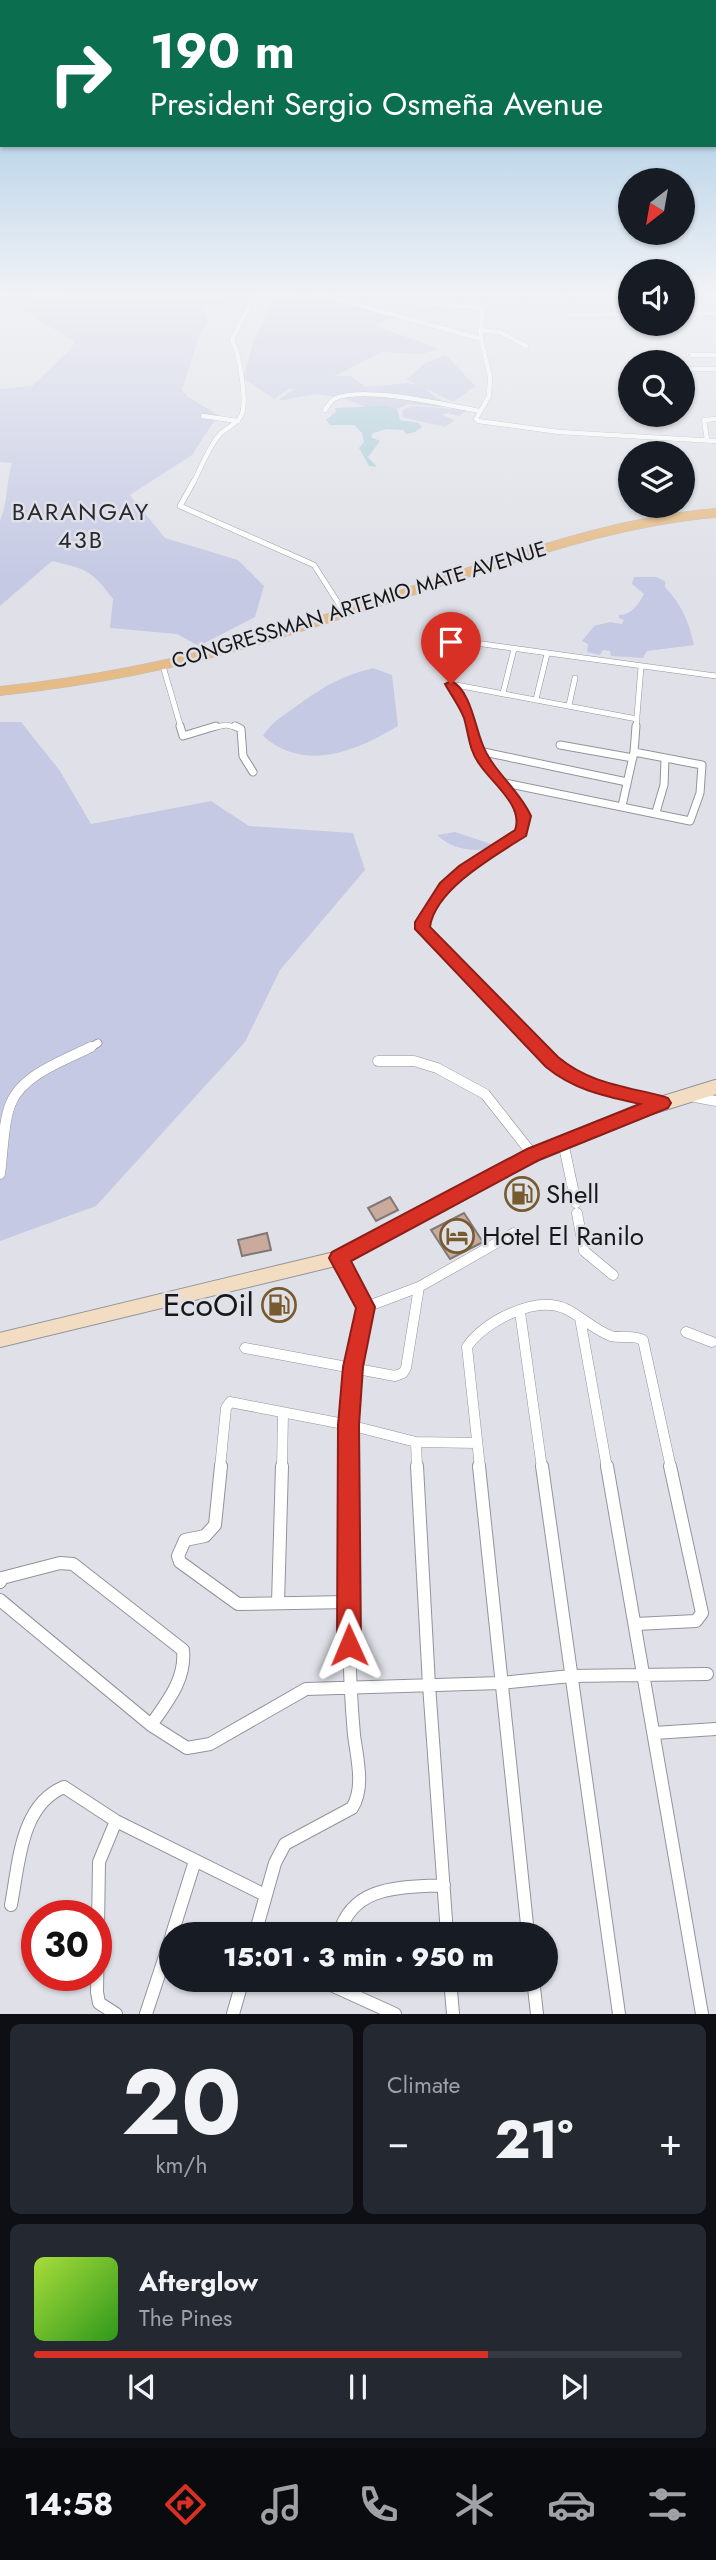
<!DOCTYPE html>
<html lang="en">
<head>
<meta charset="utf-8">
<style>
	:root { --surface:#171b24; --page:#242831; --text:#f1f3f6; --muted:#9ea1a6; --line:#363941; --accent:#d93025 }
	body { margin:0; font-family:Jost,sans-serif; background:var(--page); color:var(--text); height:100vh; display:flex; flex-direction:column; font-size:26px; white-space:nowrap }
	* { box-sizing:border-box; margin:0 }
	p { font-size:23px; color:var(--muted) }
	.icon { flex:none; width:38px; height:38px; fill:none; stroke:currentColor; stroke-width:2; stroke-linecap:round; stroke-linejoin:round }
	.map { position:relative; height:2014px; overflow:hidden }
	.side { display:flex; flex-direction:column; gap:10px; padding:10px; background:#0d0f14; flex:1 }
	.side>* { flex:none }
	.banner { position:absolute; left:0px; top:0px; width:718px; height:147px; box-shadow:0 2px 5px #0004; background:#0b6e4f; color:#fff; overflow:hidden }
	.needle { width:46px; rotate:211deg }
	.buttons { position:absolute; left:618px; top:168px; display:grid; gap:14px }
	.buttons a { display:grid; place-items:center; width:77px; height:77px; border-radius:50%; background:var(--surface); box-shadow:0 2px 5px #0004; font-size:35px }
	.speed { position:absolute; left:21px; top:1900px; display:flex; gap:14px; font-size:35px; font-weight:700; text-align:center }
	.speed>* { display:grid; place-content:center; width:91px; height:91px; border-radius:50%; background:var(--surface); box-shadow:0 2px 5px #0004; line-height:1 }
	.speed .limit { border:10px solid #d22; background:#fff; color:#111 }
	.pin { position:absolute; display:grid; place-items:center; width:60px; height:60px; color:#fff; margin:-72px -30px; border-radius:50% 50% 50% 0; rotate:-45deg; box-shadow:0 0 7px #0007 }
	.pin .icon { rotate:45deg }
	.me { position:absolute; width:77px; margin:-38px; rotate:359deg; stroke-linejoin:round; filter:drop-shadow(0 0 5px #0008) }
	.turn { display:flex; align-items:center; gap:24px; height:147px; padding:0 35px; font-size:32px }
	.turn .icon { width:91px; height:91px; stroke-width:2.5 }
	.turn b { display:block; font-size:49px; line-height:60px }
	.big { font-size:52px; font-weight:800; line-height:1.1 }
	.side .tile { flex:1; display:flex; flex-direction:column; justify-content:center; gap:10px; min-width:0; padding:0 24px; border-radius:10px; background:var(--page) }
	.side .dial { align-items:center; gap:0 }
	.dial b { font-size:91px; line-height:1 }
	.song { display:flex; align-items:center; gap:21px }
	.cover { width:84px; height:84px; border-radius:10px; background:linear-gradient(135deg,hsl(80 70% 55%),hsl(110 70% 35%)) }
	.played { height:7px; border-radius:4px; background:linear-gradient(90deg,var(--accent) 70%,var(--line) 70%) }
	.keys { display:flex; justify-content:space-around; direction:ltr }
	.heat { display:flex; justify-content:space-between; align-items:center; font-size:38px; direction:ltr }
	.side .tiles { flex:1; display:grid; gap:10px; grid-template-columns:1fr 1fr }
	.tile:last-child { grid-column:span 2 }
	.trip { position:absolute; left:159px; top:1922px; width:399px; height:70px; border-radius:35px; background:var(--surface); box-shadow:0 2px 5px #0004; font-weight:800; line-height:70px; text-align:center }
	.tab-bar { display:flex; height:112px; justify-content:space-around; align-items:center; background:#090b0e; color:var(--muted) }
	.tab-bar .icon { width:49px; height:49px }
	.tab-bar .on { color:var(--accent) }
	.tab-bar b { font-size:32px; color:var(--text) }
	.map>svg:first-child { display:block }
</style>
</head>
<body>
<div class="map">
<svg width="716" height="2014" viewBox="0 0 716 2014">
	<rect width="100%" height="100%" fill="#e0e1e8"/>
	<path fill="#c5c9e3" d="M65,294H258L243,302L204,307L208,322L200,333L182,390L188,397L218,415L192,455L130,495L165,538L238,560L264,586L255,617L199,646L177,634L110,628L113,599C90,569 88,570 52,561L0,606V520C8,503 6,482 12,463L0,462V389L32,386L71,349L74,341L35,318L38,315L27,314L22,307L35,300Z
		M298,294H309L393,317L375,326L440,349L421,354L381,352L335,376H351L365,387L409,383L420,386L406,380L425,363L446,355L475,386L453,402L425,388L436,398L447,402L442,407L408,404L397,409L369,408L342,398L316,394L277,401L294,389H289L274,399L243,378L253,343L274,300Z
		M412,406L467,410L459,416L447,413L442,415L455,420L445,427L402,417L403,410Z
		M634,577H656L665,581V587C682,605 689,622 694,645L647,651L643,658L611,656L610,651L603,650L600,655L587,652L588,644L582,641L594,626L610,622L622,624L624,620L619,618V615C631,615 639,604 644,594L632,584Z
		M373,668L392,675L398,726C356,751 305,773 263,736C270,724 280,718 291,710C322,688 335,678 373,668Z
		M0,722H21L60,771L91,824L211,801L249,826L353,833L365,870L280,970L245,1042L96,1206L0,1241Z
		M455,832L500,847C477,852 455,852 437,835Z"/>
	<path fill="#a7cbd5" d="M382,406L397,409L400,420L419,423L422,427L415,432L406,434L403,430L387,429L373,433L371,437L380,441L368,457L377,467L369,466L359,448L364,442L362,433L354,425H330L326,420L336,412L335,408Z"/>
	<path fill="#c9aa9d" stroke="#807875" stroke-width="2" d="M390,1197L398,1210L376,1221L368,1208Z
		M464,1213L483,1242L450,1259L431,1230Z
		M267,1233L271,1250L242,1256L238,1240Z"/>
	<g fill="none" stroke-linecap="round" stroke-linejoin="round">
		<g stroke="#93949b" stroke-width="5">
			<path id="minor-far4" d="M319,294L481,339
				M469,294L482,310L481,339L490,377L489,396L476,419L478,421L559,432L716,441
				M514,294L566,297
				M420,304L480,307
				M682,314L716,313
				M571,315L630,314
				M480,330L500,332L526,346
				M692,355H716
				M682,369H716
				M325,410C328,405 331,400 336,398C367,386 446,405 480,411
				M203,416L238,421
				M707,440L704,420L716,419
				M193,483C201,468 209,446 220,434C227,427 236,425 241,416C248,403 239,352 232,340L251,301L268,294"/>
		</g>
		<g stroke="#93949b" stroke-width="6">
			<path id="minor-far3" d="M194,481L180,506L314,565L344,612
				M468,642L716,676
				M163,666L181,728
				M503,693L514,649
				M536,699L547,654
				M569,705L575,678
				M211,728L226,725L239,728
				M472,728L470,718L451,684L637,719
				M636,728L641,667"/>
		</g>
		<g stroke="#93949b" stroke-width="9">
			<path id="minor-far2" d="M180,726L183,736L216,726
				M235,726L241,729L243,756L253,772
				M471,726C474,739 477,752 485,763C498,783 533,806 521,833L464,870L445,886L423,922V929L539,1049
				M560,745L633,758
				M479,751L627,782
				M502,785L505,783L690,821L700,793L702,765L634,752
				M622,806L634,752L636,726
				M656,812L664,785L665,759
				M88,1049L98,1043"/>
		</g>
		<g stroke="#93949b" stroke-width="11">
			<path id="minor-far1" d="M537,1047C572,1083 613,1090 660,1102
				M378,1061H414L437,1068L485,1094L533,1155
				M695,1097L716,1101
				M563,1142L576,1203
				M0,1174C3,1154 3,1120 11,1103C23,1074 65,1060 91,1047
				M577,1213L584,1251L613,1275
				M339,1258L366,1307L353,1367L349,1468
				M366,1307L419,1287L514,1233
				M520,1312L542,1468
				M580,1318L607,1468
				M686,1332L712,1342
				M245,1348L395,1376L403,1373L406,1368L419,1287
				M416,1442L417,1468
				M220,1468L226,1408L230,1402L349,1425L416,1442L477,1443
				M282,1468L283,1413
				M480,1468L467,1347C483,1322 534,1296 564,1308C580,1315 594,1330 611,1336C622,1339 632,1334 643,1340L671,1468"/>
		</g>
		<g stroke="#93949b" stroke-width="14">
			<path id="minor" d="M221,1466L215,1525L205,1536L185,1540L178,1556L180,1562L238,1604L348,1602
				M417,1466L429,1685L447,1934
				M479,1466L528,1934
				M542,1466L619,2014
				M607,1466L702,2014
				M0,1582L2,1578L60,1563L73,1564L183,1650C186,1680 167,1702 151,1725
				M0,1600L151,1725L187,1748L210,1744L306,1689L501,1683L571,1676L707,1674
				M278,1603L282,1466
				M636,1624L696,1621L702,1613L670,1466
				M654,1733L716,1729
				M11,1905C19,1864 20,1805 64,1787L116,1821
				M172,1934L195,1861
				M255,1934L275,1863L285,1844L352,1808C365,1788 357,1758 354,1735C346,1646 349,1555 349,1466
				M339,1934C353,1884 401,1888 444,1885
				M318,1979L395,2014
				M450,1979L453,2014
				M533,1979L537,2014
				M116,2014L99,2003L97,1992L99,1862L116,1821L265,1895
				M146,2014L172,1935
				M233,2014L243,1979"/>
		</g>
		<g stroke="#93949b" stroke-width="7">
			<path id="secondary-far1" d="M0,304L28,294"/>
		</g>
		<g stroke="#93949b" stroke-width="16">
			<path id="secondary" d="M0,1340L339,1258L533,1155L648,1108L716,1087"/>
		</g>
		<g stroke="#bebebf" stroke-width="10">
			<path id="primary" d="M0,691C93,681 182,664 271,636C340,615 409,592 478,569C557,544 633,520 716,513"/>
		</g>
		<use href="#minor-far4" stroke="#fff" stroke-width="4.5"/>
		<use href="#minor-far3" stroke="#fff" stroke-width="5"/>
		<use href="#minor-far2" stroke="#fff" stroke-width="7"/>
		<use href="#minor-far1" stroke="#fff" stroke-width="10"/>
		<use href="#minor" stroke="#fff" stroke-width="12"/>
		<use href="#secondary-far1" stroke="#f2ddc3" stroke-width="6"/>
		<use href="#secondary" stroke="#f2ddc3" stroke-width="14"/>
		<use href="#primary" stroke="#e5bc88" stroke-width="9"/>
	</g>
	<linearGradient id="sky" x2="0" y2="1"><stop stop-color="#8ebde0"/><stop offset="0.51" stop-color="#f1f2f5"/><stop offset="1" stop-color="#f1f2f5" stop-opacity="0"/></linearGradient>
	<rect width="716" height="576" fill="url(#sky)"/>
	<path fill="#d93025" stroke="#8d1f18" stroke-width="2" d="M451,681C470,689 475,726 482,743C492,771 519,789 531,816L526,836C496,855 435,889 430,927L558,1057C589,1083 623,1086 662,1096L668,1098L671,1103L668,1108L539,1160L351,1261L375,1307L363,1367L359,1425L361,1645L357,1654L349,1657L341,1654L337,1645L338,1425L343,1367L356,1308L329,1258L332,1252L527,1149L640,1104C604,1096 574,1090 546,1067L415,929V922L440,883L459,866L515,830C524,806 492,783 480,765C469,751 469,735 464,718C460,707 451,695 445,684Z"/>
	<defs>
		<g id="fuel-ring" transform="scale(1.75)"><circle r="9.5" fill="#e0e1e8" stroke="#775a2d" stroke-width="1.5"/><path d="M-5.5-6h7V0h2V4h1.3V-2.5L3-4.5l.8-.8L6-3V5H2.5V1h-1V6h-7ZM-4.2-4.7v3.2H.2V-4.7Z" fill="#775a2d"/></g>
		<g id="hotel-ring" transform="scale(1.75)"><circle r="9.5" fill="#e0e1e8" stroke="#775a2d" stroke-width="1.5"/><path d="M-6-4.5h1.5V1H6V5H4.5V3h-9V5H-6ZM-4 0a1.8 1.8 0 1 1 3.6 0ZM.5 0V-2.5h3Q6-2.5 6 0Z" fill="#775a2d"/></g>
	</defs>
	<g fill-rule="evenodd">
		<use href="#fuel-ring" x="522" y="1194"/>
		<use href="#hotel-ring" x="457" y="1236"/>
		<use href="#fuel-ring" x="279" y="1305"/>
	</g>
	<g text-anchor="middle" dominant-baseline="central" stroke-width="5" stroke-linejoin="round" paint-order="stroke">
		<g font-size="21" fill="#171719" stroke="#e0e1e8">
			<text transform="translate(359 605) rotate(-17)">CONGRESSMAN ARTEMIO MATE AVENUE</text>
		</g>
		<g font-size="24" letter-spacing="2" fill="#28292e" stroke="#e0e1e8">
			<text x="81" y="511">BARANGAY<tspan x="81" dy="28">43B</tspan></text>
		</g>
		<g font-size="26" fill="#171719" stroke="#e0e1e8" text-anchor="start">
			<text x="546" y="1194">Shell</text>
			<text x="482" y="1236">Hotel El Ranilo</text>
		</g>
		<g font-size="32" fill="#171719" stroke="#e0e1e8" text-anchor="end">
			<text x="254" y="1305">EcoOil</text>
		</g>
	</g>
</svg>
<div class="buttons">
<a><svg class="needle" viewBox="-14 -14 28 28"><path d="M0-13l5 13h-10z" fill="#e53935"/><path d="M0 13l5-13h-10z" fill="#9ea1a6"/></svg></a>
<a><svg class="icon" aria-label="sound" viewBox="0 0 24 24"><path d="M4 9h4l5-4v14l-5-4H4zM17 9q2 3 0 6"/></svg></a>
<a><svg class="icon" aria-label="search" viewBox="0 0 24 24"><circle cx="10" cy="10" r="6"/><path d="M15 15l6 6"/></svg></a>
<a><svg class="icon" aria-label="layers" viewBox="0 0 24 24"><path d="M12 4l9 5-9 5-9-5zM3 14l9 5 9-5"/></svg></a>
</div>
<div class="speed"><div class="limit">30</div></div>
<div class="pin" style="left:451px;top:684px;background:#d93025"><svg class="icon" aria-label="arrive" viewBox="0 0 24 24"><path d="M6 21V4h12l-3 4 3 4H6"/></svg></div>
<svg class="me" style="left:349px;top:1645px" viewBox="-20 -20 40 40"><path d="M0-17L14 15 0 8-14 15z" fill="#d93025" stroke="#fff" stroke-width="4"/></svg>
<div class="trip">15:01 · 3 min · 950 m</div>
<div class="banner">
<div class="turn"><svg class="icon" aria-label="right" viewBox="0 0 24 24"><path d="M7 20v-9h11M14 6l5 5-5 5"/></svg><div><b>190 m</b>President Sergio Osmeña Avenue</div></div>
</div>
</div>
<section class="side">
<div class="tiles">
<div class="tile dial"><b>20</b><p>km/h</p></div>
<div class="tile"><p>Climate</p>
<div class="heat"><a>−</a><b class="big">21°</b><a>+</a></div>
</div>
<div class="tile">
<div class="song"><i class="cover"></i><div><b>Afterglow</b><p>The Pines</p></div></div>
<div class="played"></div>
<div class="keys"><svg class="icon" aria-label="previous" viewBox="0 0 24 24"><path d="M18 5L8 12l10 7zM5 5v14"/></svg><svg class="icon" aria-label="pause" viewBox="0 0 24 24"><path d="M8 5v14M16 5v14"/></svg><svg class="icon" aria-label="next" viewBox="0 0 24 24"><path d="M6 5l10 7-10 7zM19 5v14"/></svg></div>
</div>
</div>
</section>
<nav class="tab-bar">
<b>14:58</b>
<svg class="icon on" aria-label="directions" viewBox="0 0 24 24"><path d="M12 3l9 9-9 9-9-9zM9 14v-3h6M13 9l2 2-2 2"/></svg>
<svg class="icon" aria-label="music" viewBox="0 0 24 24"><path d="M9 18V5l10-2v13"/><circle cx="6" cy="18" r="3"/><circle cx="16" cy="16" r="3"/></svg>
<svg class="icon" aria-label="phone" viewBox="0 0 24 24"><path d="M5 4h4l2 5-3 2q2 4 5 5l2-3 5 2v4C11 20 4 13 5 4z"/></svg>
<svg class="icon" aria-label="climate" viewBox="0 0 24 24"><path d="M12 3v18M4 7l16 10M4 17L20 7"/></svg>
<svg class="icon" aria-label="car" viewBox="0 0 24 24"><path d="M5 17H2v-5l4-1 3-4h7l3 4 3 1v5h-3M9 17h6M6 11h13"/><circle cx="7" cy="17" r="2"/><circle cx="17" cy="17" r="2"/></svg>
<svg class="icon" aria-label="filters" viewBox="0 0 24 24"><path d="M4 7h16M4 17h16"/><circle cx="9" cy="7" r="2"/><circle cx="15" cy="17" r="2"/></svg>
</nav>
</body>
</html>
